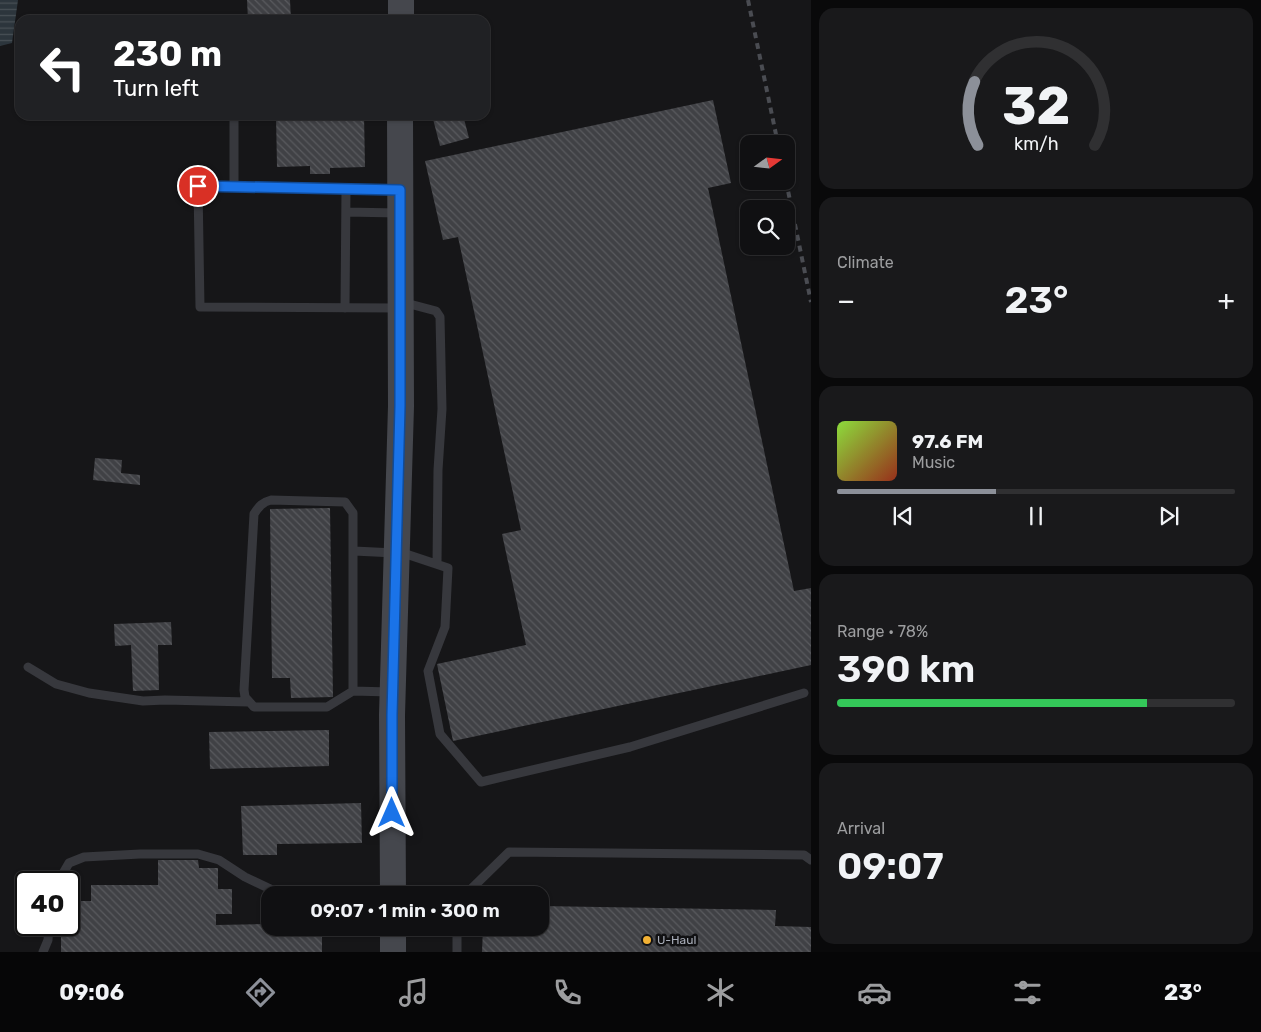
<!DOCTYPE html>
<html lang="en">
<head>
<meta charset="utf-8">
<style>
	:root { --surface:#101012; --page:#19191b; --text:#f1f3f6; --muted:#9c9d9f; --line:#303032; --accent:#8c9099 }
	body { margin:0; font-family:Rubik,sans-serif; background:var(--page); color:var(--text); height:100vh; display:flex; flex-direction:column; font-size:19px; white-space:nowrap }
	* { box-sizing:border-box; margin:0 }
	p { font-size:16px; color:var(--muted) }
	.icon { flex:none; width:28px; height:28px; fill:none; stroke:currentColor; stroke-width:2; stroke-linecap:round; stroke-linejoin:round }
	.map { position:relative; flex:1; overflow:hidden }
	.details { display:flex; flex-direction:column; gap:8px; padding:8px; background:#09090a; width:450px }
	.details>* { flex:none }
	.guide { position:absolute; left:15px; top:15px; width:475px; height:105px; border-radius:15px; box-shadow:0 1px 4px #0004,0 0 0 1px var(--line); background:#202124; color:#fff; overflow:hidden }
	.needle { width:32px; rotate:75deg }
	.buttons { position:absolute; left:740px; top:135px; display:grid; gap:10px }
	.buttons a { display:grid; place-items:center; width:55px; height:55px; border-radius:10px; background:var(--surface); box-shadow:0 1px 4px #0004,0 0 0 1px var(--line); font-size:25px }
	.speed { position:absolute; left:15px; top:871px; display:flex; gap:10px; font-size:25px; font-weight:700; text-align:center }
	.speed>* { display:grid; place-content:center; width:65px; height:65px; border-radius:50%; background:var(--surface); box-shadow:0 1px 4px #0004,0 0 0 1px var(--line); line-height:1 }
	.speed .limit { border:2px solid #111; border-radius:8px; background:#fff; color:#111 }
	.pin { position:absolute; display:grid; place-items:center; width:42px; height:42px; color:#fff; margin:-21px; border:2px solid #fff; border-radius:50%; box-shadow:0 1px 5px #0007 }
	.me { position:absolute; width:55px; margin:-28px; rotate:0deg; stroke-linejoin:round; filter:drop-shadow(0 0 4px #0008) }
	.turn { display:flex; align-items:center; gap:18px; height:105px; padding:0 15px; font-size:22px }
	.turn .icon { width:65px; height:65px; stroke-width:2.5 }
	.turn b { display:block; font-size:35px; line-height:42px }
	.big { font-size:38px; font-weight:600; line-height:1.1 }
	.details .tile { flex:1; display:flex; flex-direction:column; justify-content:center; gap:8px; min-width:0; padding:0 18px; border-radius:15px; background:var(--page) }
	.details .dial { align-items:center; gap:0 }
	.dial svg { height:130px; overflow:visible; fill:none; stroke:var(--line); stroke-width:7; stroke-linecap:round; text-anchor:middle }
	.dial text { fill:var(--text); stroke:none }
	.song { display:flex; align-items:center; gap:15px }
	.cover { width:60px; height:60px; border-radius:8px; background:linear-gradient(135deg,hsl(90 70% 55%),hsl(10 70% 35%)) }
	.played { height:5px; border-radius:2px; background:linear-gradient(90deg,var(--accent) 40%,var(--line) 40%) }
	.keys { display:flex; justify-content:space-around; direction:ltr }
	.heat { display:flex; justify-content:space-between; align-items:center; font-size:28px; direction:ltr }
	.charge { height:8px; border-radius:4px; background:linear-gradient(90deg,#34c759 78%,var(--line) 0) }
	.trip { position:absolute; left:261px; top:886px; width:288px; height:50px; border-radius:15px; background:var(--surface); box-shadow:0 1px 4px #0004,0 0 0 1px var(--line); font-weight:600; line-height:50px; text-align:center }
	.menu { display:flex; height:80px; justify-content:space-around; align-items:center; background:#060607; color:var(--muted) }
	.menu .icon { width:35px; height:35px }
	.menu .selected { color:var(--accent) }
	.menu b { font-size:22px; color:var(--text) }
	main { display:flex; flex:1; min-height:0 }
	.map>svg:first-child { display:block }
</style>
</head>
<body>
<main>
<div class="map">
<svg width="811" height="952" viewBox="0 0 811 952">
	<defs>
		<pattern id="water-rules" width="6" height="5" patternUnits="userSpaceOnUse" patternTransform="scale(1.25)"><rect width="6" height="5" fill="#2c353c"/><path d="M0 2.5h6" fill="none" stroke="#485056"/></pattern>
		<pattern id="building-back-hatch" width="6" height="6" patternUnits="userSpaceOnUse" patternTransform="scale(1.25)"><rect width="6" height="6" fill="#404145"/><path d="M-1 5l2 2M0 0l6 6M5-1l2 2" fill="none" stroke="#595a5e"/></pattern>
	</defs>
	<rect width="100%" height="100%" fill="#161618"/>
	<path fill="url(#water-rules)" d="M0,0H18L12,43L0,46Z"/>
	<path fill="url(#building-back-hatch)" d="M247,0H290L291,20H248Z
		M713,100L731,183L708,188L794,591L811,588V665L453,741L437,664L526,645L502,534L521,530L458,237L443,240L425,161Z
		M276,115H364L365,167L330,168V174H310V166L277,167Z
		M432,115H463L469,138L440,146Z
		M95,458L122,460L121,473L140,475V485L93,480Z
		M330,508L333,697L291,698L290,678H272L270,509Z
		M171,622L172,645H158L159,690L133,691L131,645L115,646L114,624Z
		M329,730V766L210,769L209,732Z
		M361,803L362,843L277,844V855H243L241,806Z
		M158,860H198L199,868H218V889H232V914H216V925L263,924V909H270V928H322V952H61V925H69V906L72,901H91V885H158Z
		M540,906L776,910L775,926L811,927V952H482L483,928H540Z"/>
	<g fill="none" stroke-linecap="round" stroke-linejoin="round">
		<path stroke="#37383d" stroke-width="9" d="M234,115V187
			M397,190L198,186L200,307L399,308
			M346,212L398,213
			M402,302L436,311L440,317L442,409L438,470L437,564
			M345,308L346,189
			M354,551L395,553
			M400,552L448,568L445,627L428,671L440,734L481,782L630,747L804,693
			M28,667L56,684L89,693L143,701L165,700L249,702
			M353,691V513L345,502L271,500C263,502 259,506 254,514L244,690L245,697L254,707H327L353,691L390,692
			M58,882L69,863L84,857L140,854H198L219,860L245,877L283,895
			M395,891L467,893L509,852L804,855L811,860
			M43,952L48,940L49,925
			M457,952V928"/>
		<path stroke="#45474d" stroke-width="26" d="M401,20V0
			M393,895L392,715L401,406L400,115
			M393,928V952"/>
		<path stroke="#4a4c52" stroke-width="4" stroke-dasharray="6 5" stroke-linecap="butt" d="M748,0L778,144
			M786,181L811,302"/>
	</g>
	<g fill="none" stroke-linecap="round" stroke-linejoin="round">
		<g stroke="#114b97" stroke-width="12">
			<path id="route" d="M198,186L400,190V406L392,715V813"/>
		</g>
		<use href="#route" stroke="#1a73e8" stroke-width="9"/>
	</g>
	<circle fill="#f2b134" stroke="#111113" stroke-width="2" cx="647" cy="940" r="5"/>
	<g text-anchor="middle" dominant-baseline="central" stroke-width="5" stroke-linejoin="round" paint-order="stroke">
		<g font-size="12" fill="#a8adb8" stroke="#111113" text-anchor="start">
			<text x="657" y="940">U-Haul</text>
		</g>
	</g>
</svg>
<div class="buttons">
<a><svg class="needle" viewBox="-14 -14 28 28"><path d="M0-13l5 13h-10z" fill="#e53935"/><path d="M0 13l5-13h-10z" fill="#9c9d9f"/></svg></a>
<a><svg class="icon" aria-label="search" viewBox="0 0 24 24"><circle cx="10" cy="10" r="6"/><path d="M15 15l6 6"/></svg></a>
</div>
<div class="speed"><div class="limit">40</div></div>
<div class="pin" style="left:198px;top:186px;background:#d93025"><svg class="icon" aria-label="arrive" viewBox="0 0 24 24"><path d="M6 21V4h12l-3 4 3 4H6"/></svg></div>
<svg class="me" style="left:392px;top:813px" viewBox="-20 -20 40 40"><path d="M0-17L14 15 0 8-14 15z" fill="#1a73e8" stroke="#fff" stroke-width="4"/></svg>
<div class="trip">09:07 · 1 min · 300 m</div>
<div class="guide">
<div class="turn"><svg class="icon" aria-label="left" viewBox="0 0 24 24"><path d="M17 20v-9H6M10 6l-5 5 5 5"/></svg><div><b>230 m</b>Turn left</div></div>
</div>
</div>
<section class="details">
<div class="tile dial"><svg viewBox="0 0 100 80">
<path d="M14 69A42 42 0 1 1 86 69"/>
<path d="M14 69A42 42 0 0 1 12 30" stroke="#8c9099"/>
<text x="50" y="56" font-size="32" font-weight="700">32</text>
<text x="50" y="72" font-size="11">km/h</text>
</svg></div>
<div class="tile"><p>Climate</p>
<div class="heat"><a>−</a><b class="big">23°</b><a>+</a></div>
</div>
<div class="tile">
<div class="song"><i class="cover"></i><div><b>97.6 FM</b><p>Music</p></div></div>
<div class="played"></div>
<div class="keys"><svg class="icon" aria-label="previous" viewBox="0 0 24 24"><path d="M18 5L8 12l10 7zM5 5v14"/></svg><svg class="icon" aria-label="pause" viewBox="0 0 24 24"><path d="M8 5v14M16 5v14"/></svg><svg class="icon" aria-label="next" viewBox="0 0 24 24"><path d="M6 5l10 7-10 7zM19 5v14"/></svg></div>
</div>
<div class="tile"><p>Range · 78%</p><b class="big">390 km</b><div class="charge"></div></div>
<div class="tile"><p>Arrival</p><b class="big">09:07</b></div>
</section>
</main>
<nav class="menu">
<b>09:06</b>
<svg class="icon selected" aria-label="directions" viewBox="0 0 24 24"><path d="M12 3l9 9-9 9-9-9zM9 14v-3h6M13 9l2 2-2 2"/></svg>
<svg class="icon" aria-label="music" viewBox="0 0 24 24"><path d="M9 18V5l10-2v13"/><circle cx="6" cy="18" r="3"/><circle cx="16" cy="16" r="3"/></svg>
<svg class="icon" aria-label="phone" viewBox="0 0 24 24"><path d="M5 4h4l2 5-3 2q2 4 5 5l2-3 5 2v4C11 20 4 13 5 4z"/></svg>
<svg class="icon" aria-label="climate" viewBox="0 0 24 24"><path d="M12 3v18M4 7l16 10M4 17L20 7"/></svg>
<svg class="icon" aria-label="car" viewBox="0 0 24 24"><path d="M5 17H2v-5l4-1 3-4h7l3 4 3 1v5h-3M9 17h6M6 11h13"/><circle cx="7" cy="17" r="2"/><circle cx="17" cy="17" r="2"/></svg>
<svg class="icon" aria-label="filters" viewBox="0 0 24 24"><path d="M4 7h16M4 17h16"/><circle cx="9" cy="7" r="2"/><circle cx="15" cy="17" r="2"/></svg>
<b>23°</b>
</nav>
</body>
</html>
